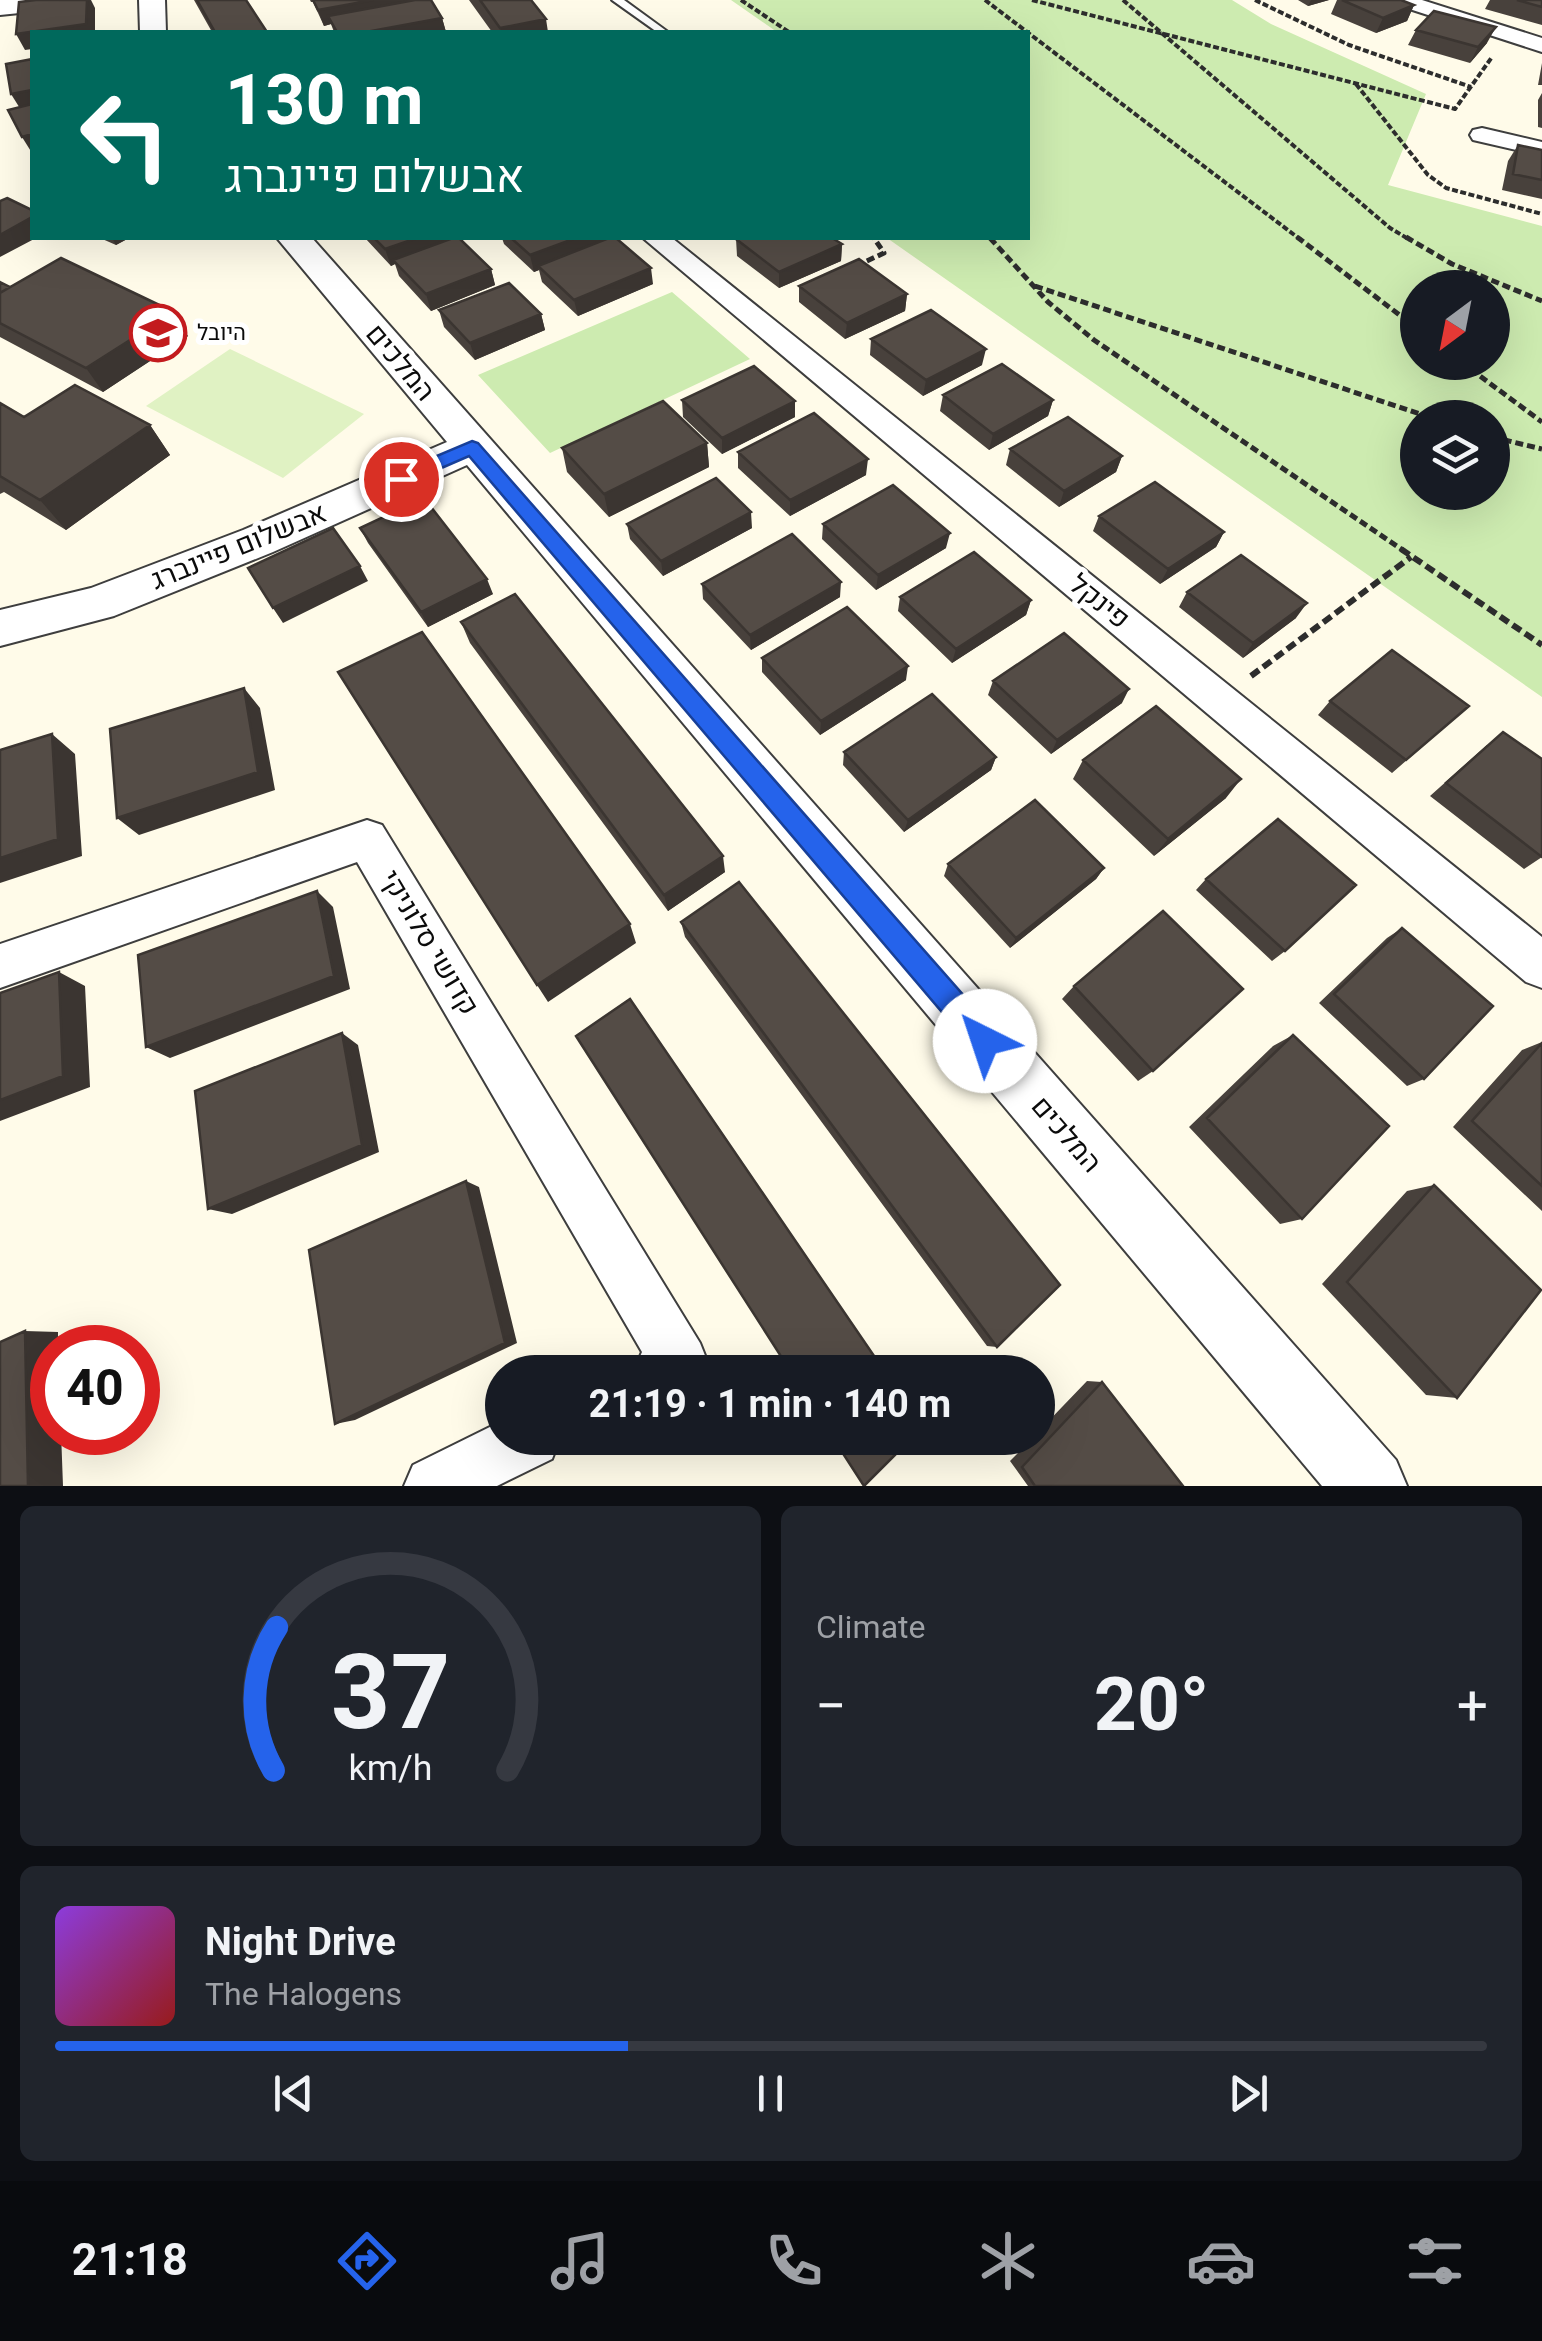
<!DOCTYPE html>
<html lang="en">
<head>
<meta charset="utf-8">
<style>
	:root { --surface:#171b24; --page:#20242c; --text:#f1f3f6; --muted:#9ea1a6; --line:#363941; --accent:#2563eb }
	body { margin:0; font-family:Georgia,Heebo,serif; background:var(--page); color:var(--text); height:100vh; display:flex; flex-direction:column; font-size:38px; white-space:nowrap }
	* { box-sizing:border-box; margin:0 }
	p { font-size:32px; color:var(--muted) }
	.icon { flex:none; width:55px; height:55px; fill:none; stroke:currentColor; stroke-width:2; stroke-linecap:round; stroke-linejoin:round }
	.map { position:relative; height:1486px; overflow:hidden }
	.details { display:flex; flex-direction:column; gap:20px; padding:20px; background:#0d0f14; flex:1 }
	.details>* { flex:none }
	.top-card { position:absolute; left:30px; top:30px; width:1000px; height:210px; border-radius:0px; box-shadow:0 10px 40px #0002; background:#00695c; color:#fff; overflow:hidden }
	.needle { width:65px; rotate:212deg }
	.controls { position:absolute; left:1400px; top:270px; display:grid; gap:20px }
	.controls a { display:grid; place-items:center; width:110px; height:110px; border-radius:50%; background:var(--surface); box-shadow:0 10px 40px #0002; font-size:50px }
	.speed { position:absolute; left:30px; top:1325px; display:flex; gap:20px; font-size:50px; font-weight:700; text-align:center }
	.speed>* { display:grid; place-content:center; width:130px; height:130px; border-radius:50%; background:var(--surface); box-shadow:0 10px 40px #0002; line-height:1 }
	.speed .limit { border:15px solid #d22; background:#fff; color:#111 }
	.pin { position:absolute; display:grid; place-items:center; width:85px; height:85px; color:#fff; margin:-42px; border:5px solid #fff; border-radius:50%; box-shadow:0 2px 10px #0007 }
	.me { position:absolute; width:110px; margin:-55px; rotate:319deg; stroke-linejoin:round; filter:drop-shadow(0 0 8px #0008) }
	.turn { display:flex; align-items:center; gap:35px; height:210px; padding:0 30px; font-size:45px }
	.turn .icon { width:130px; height:130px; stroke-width:2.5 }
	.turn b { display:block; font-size:70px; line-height:85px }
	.big { font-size:75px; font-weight:700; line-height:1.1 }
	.details .card { flex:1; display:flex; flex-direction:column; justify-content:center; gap:15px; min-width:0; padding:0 35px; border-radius:15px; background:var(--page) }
	.details .dial { align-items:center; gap:0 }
	.dial svg { height:260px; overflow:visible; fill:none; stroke:var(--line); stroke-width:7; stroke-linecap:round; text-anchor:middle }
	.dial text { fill:var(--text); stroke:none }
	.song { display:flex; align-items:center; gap:30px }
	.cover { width:120px; height:120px; border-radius:15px; background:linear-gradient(135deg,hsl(270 70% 55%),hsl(0 70% 35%)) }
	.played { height:10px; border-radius:5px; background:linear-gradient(90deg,var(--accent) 40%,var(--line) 40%) }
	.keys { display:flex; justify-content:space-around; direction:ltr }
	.heat { display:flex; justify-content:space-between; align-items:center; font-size:55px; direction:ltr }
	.details .tiles { flex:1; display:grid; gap:20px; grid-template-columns:1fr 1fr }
	.card:last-child { grid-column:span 2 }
	.trip { position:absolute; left:485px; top:1355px; width:570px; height:100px; border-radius:50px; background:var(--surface); box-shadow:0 10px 40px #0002; font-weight:700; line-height:100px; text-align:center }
	.tabs { display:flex; height:160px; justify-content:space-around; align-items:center; background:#090b0e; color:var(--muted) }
	.tabs .icon { width:70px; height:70px }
	.tabs .on { color:var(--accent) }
	.tabs b { font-size:45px; color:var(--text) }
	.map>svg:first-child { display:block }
</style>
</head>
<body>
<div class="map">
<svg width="1542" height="1486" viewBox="0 0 1542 1486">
	<rect width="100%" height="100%" fill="#fffbe9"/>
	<path fill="#cdebb0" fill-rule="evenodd" d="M731,0H1232L1271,24L1426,94L1388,185L1542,226V697L887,238H1028V32H777ZM1418,288H1492V362H1418ZM1418,418H1492V492H1418Z
		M672,292L750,359L550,453L478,375Z"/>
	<path fill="#e0f2c3" d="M230,349L364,414L283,478L146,406Z"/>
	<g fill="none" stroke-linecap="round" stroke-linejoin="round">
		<g stroke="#3e3e3e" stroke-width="4">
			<path id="service" d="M612,0H624L668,32H657Z"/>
		</g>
		<g stroke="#3e3e3e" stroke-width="4">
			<path id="minor" d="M1391,0H1422L1542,38V52L1394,4Z
				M1482,128L1542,142V156L1473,140L1470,135L1473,130Z
				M643,238H672L1542,937V988L1526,982Z
				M367,820L382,825L700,1343L708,1363L704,1372H633L642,1352L357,862L0,988V944Z
				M502,1421V1438H560L552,1459L497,1486H404L413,1465Z"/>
		</g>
		<g stroke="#3e3e3e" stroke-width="4">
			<path id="tertiary" d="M0,0H82L69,8L0,15Z
				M139,0H165L166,32H140Z
				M277,238H312L1396,1460L1407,1486H1322L467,465L273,552L114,616L0,646V610L91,588L243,530L447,442Z"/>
		</g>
		<path stroke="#2d2d2d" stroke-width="4" stroke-dasharray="6 2.5" stroke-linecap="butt" d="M741,0L789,32
			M985,0L1301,240
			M1032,0L1455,109L1492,57
			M1123,0L1390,228L1410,240
			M1255,0L1349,45L1471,87
			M1356,84L1428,175L1446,188L1542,214"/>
		<path stroke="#2d2d2d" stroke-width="5" stroke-dasharray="8 4" stroke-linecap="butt" d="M1297,237L1418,329
			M1406,237L1452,264L1542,301
			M990,238L1048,302L1094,340L1404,551
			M856,266L884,253L874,238
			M1035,286L1432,418
			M1461,362L1542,422
			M1492,437L1542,449"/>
		<path stroke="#2d2d2d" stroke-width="6" stroke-dasharray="10 5" stroke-linecap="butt" d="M1401,549L1542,645
			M1251,676L1411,557"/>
		<use href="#service" fill="#fff" fill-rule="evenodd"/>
		<use href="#minor" fill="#fff" fill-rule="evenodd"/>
		<use href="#tertiary" fill="#fff" fill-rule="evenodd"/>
	</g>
	<path fill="#48413c" d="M194,0H246L267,32H212Z
		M310,0H431L442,18L446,32H334L331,24L324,26L313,2H311Z
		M469,0H531L548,32H492Z
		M1298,0H1329L1308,6Z
		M1337,0H1401L1414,5L1407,21L1376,33L1331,14Z
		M1490,0H1542V25L1485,9Z
		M1416,30L1487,43L1470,63L1408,45Z
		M1542,63V85H1538Z
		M1542,93V128L1538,127V100Z
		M1518,145L1542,150V199L1502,190L1508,161Z
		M100,238H129L116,245Z
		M365,238H463L461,239L491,269L495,285L431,311L399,276L395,264L391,266Z
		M502,238H604V240L653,284L578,316L542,282L539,270L534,272L504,244Z
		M736,239L842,244L841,261L779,288L737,256Z
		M0,282L10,287L188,336L103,392L0,337Z
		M799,286L907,294L905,311L845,339L799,302Z
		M439,310L541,314L545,330L475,360L444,327Z
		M871,339L982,365L923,396L870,355Z
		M943,395L1053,400L1048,416L989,450L940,411Z
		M682,400L795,417L722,454L683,417Z
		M0,403L24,417L150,425L170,455L66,530L4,492L0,494Z
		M707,443L709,467L609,517L567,472L562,448Z
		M1010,449L1122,456L1116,472L1059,507L1006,465Z
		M738,452L866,475L790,516L738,468Z
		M1099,516L1224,532L1216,547L1160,584L1093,531Z
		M627,524L752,528L663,576L630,539Z
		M823,524L946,548L876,590L822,539Z
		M360,528L493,594L428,627L368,543Z
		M702,584L840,597L751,650L703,599Z
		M1187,592L1296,618L1243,658L1179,607Z
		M900,597L1031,600L1026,615L952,663L898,611Z
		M461,622L725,872L668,911L470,643Z
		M762,658L906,680L820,735L762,672Z
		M993,681L1122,703L1051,754L988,695Z
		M1330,701L1469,706L1392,773L1318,715Z
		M1487,745L1542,857L1524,869L1430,796Z
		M844,752L996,757L991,770L904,832L843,765Z
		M1083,760L1226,798L1154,856L1073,779Z
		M948,864L1104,868L1096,879L1010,948L944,876Z
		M1206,879L1285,951L1272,961L1196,890Z
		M681,922L997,1347L987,1346L685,937Z
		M1402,928L1424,1079L1407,1086L1319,1003L1387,938Z
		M1074,986L1153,1071L1138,1081L1062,999Z
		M1293,1035L1302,1219L1280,1224L1189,1127L1273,1046Z
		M1542,1042V1211L1453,1127L1522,1050Z
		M1434,1185L1457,1398L1426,1395L1322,1284L1407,1191Z
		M1087,1381L1102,1382L1183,1486H1028L1010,1461L1033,1438H1038V1432Z"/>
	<path fill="#3b3531" d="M87,0H91L95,8V32H32V49L25,50L16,34Z
		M373,0H426L328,16L331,24L324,26L318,10Z
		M1311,0H1329L1308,6Z
		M1414,5L1407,21L1376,33L1383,18Z
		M442,18L446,32H366Z
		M546,19L548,32H501L500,28Z
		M1496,27L1487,43L1470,63L1478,47Z
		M32,90V108L21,110L11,94Z
		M32,134V153L22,137Z
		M32,217V238H36L0,257V235Z
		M112,238H129L116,245Z
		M417,238H463L397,263L393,260L395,264L391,266L385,249Z
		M576,238H604L605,244L538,266L539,270L534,272L530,255Z
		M842,244L841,261L779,288V272Z
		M651,268L653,284L578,316L574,300Z
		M491,269L495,285L431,311L426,294Z
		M907,294L905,311L845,339L847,323Z
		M174,312L188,336L103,392L86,368Z
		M541,314L545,330L475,360L470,343Z
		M986,349L982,365L923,396L926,380Z
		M1053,400L1048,416L989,450L993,434Z
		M795,401V417L722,454V438Z
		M150,425L170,455L66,530L40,500Z
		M707,443L709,467L609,517L604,494Z
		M1122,456L1116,472L1059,507L1064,491Z
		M868,459L866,475L790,516V500Z
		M751,512L752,528L663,576L661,561Z
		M1224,532L1216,547L1160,584L1168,569Z
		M950,533L946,548L876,590L878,575Z
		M360,566L368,581L283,623L273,608Z
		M487,579L493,594L428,627L421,612Z
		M841,582L840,597L751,650L750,635Z
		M1031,600L1026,615L952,663L956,649Z
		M1307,603L1296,618L1243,658L1253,643Z
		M908,666L906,680L820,735L821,721Z
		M244,688L260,708L275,790L139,835L117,818Z
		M1129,689L1122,703L1051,754L1057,740Z
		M52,734L75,754L82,856L0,883V858Z
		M996,757L991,770L904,832L908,820Z
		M1241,779L1226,798L1154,856L1168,839Z
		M723,856L725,872L668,911L664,895Z
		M1104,868L1096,879L1010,948L1016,938Z
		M317,891L333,907L350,989L170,1058L146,1047Z
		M630,924L636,943L548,1002L537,985Z
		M59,972L85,986L90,1087L0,1121V1100Z
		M342,1033L358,1045L379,1152L232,1214L208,1209Z
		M466,1181L479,1187L517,1343L355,1420L335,1424Z
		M25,1331L58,1332V1348H52V1432H61L63,1486H28Z"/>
	<path fill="#544c46" stroke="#3b3531" stroke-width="2.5" d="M36,0H87L86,24L16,34L19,2Z
		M197,0H246L267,32H215Z
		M313,0H373L318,10Z
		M415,0H431L442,18L366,32H337L328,16Z
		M480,0H531L546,19L500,28Z
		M1342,0H1401L1414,5L1383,18Z
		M1517,0H1542V7Z
		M1434,11L1496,27L1478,47L1416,30Z
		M32,59V90L11,94L6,64Z
		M32,104V134L22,137L8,110Z
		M1518,145L1542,150V180L1513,174Z
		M7,198L32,210V217L0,235V201Z
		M374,238H417L385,249Z
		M453,238H459L491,269L426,294L393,260Z
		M511,238H576L530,255Z
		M609,238H616L651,268L574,300L538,266Z
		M740,238H832L842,244L779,272L736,239Z
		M61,258L174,312L86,368L0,323V293Z
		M859,259L907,294L847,323L799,286Z
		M0,282L10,287L0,293Z
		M509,283L541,314L470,343L439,310Z
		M931,310L986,349L926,380L871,339Z
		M1002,364L1053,400L993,434L943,395Z
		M754,366L795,401L722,438L682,400Z
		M75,385L150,425L40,500L0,476V403L24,417Z
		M663,401L707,443L604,494L562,448Z
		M814,413L868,459L790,500L738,452Z
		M1068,417L1122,456L1064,491L1010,449Z
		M716,478L751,512L661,561L627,524Z
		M1155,482L1224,532L1168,569L1099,516Z
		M893,485L950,533L878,575L823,524Z
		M424,498L487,579L421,612L360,528Z
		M333,528L360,566L273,608L248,568Z
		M792,534L841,582L750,635L702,584Z
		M974,552L1031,600L956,649L900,597Z
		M1241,555L1307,603L1253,643L1187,592Z
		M515,594L723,856L664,895L461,622Z
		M847,607L908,666L821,721L762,658Z
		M422,632L630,924L537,985L338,672Z
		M1064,633L1129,689L1057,740L993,681Z
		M1392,650L1469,706L1406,760L1330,701Z
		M244,688L258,772L117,818L110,729Z
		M932,694L996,757L908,820L844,752Z
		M1156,706L1241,779L1168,839L1083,760Z
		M1503,732L1542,759V857L1446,783Z
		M52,734L58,839L0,858V750Z
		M1035,800L1104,868L1016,938L948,864Z
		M1278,819L1356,885L1285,951L1206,879Z
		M739,882L1060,1285L997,1347L681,922Z
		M317,891L334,976L146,1047L138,955Z
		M1163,911L1243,989L1153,1071L1074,986Z
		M1402,928L1493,1006L1424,1079L1334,994Z
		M59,972L63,1076L0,1100V993Z
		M630,999L885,1372H791L576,1036Z
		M342,1033L362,1145L208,1209L195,1091Z
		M1293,1035L1389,1126L1302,1219L1207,1118Z
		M1542,1043V1186L1472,1121Z
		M466,1181L505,1343L335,1424L309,1250Z
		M1434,1185L1541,1290L1457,1398L1347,1282Z
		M25,1331L28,1486H0V1342Z
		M1102,1382L1183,1486H1035L1022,1467Z
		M833,1438H912L864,1486Z"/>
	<path fill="#2563eb" stroke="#184099" stroke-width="2.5" d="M472,441L478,443L995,1031L999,1041L995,1051L985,1055L975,1051L469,456L407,483L401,485L391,479L394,474Z"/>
	<defs>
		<g id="school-ring" transform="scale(2.875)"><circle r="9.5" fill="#fff" stroke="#c31b1e" stroke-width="1.5"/><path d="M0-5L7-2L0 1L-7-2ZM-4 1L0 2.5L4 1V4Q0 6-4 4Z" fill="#c31b1e"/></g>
	</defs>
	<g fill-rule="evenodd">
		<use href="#school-ring" x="158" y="333"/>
	</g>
	<g text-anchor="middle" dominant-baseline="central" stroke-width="10" stroke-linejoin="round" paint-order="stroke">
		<g font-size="22" fill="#0b0b0b" stroke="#fff" text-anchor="start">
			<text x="197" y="333">היובל</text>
		</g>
		<g font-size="28" fill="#0b0b0b" stroke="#fff">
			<text transform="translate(400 363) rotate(50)">המלכים</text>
			<text transform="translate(239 547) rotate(-22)">אבשלום פיינברג</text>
			<text transform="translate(1099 602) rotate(39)">פינקל</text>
			<text transform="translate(429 943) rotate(59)">קדושי סלוניקי</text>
			<text transform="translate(1066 1135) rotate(49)">המלכים</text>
		</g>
	</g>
</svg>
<div class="controls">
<a><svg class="needle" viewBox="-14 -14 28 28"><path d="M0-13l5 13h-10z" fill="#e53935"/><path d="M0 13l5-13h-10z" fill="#9ea1a6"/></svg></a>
<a><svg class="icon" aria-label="layers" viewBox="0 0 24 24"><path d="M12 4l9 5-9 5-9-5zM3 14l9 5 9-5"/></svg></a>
</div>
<div class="speed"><div class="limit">40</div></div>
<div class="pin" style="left:401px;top:479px;background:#d93025"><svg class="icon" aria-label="arrive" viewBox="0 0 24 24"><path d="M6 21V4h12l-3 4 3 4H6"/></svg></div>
<svg class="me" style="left:985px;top:1041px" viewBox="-20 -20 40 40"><circle r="19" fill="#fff"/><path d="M0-13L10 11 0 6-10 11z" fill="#2563eb"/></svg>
<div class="trip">21:19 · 1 min · 140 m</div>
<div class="top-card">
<div class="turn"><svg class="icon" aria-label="left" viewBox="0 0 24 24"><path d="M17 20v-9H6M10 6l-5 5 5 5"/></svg><div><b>130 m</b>אבשלום פיינברג</div></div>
</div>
</div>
<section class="details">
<div class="tiles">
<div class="card dial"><svg viewBox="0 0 100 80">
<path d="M14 69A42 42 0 1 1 86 69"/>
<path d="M14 69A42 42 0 0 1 15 25" stroke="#2563eb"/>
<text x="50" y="56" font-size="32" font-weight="700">37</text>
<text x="50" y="72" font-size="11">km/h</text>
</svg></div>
<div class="card"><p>Climate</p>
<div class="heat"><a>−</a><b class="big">20°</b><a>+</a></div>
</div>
<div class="card">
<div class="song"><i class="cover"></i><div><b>Night Drive</b><p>The Halogens</p></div></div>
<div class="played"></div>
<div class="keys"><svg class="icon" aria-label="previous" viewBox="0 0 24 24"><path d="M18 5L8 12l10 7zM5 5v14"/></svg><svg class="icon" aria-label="pause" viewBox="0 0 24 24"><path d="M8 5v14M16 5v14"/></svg><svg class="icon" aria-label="next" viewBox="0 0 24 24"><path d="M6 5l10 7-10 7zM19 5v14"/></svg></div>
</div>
</div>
</section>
<nav class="tabs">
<b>21:18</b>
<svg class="icon on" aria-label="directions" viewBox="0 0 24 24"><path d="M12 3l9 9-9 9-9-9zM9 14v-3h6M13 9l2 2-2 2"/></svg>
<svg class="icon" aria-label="music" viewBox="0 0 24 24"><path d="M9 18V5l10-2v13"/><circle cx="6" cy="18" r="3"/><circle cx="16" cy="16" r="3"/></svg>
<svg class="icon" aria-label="phone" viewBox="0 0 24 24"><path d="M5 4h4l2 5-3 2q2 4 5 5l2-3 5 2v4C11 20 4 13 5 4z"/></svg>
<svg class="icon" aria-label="climate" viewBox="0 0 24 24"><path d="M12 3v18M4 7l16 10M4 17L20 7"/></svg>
<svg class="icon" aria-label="car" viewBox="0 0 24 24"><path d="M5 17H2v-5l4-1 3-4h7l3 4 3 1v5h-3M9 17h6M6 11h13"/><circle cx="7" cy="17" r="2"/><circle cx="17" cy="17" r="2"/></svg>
<svg class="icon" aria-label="filters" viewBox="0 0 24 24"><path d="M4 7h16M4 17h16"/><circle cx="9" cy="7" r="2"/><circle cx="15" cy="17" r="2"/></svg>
</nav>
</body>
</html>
